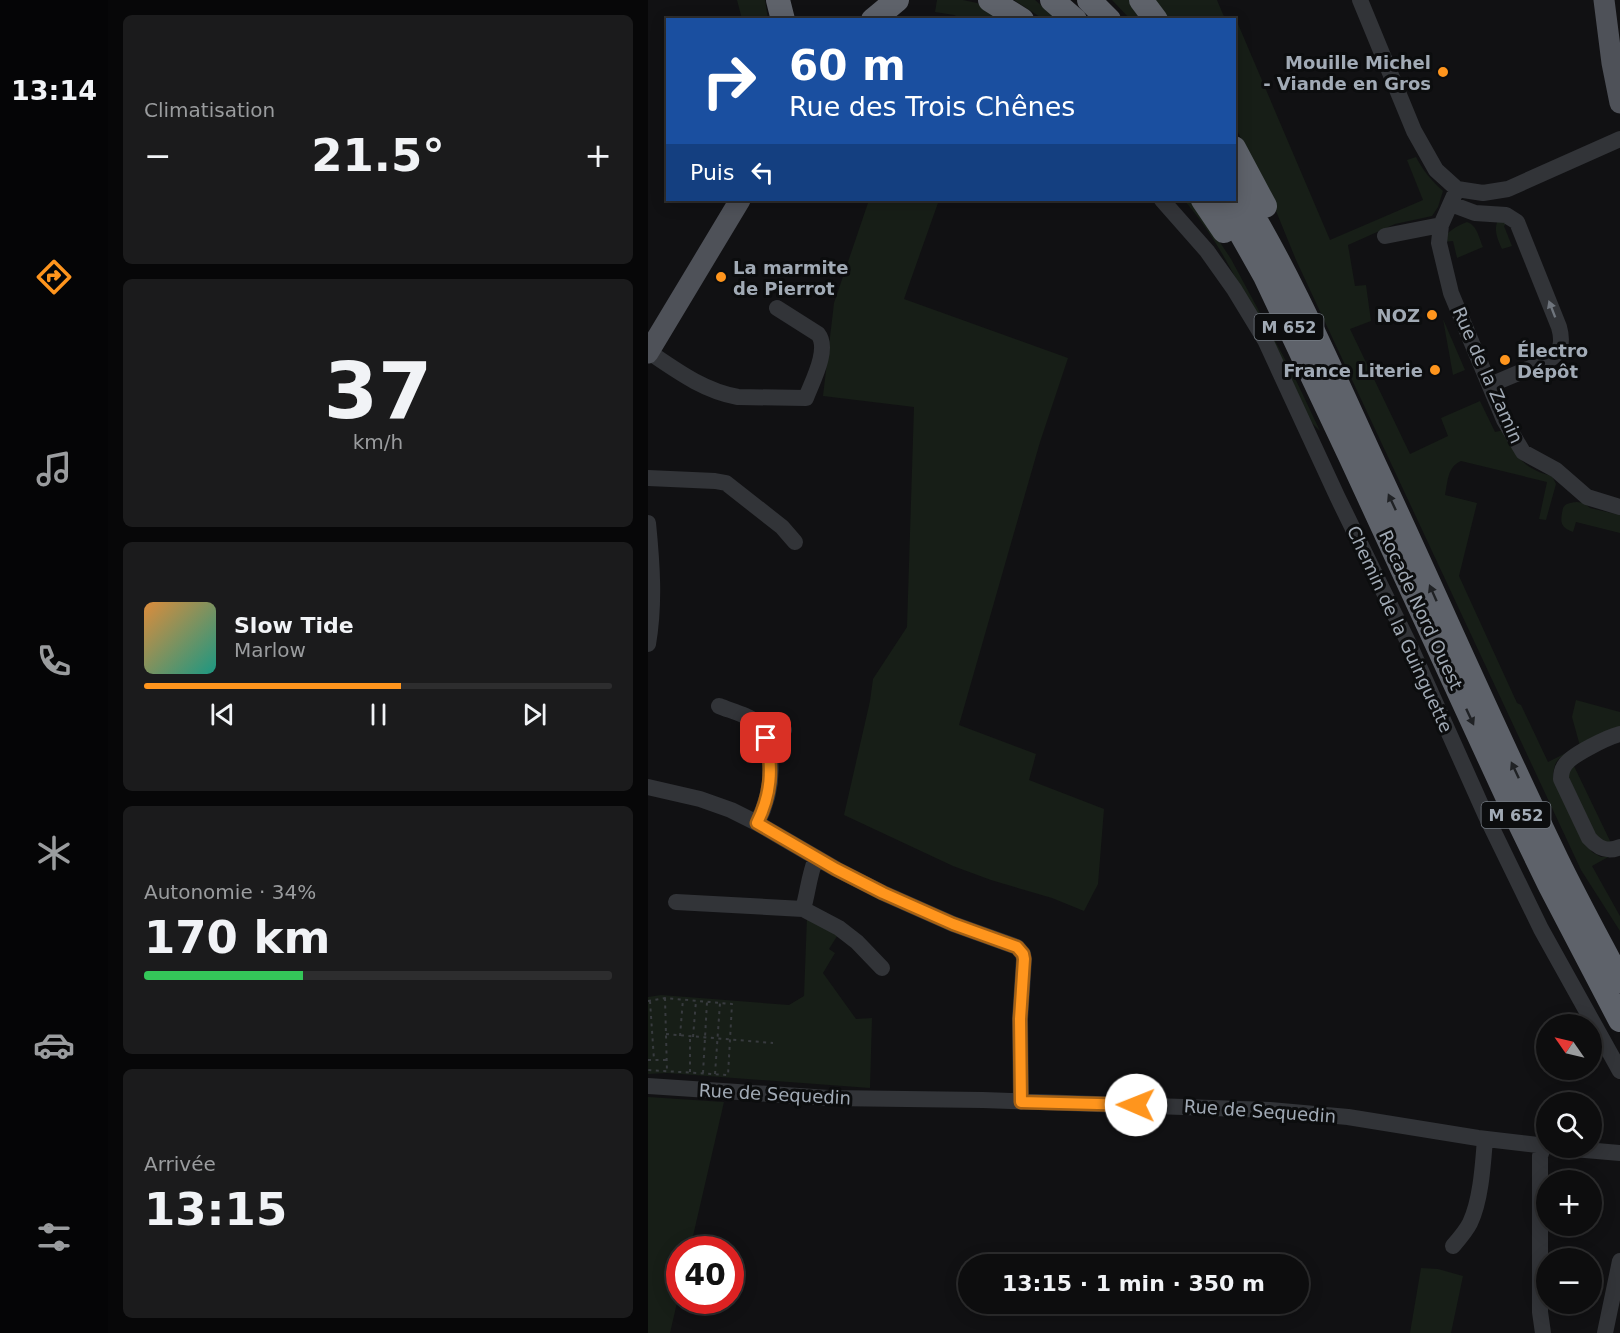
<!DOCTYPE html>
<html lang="fr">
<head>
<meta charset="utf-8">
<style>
	:root { --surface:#0d0d0e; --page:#1b1b1c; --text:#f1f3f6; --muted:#9a9c9e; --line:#2d2d2e; --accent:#ff951d }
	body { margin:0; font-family:"DejaVu Sans",sans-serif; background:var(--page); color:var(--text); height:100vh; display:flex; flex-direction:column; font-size:22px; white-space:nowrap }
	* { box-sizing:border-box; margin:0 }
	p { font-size:20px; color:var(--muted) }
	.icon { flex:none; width:33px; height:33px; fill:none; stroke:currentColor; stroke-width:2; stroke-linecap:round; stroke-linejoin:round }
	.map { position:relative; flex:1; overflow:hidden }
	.details { display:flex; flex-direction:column; gap:15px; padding:15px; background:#070708; width:540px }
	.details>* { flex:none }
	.hud { position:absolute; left:18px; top:18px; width:570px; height:183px; border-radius:0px; box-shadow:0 3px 15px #0003,0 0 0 2px var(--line); background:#1a4fa0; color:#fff; overflow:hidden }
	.needle { width:39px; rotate:304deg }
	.buttons { position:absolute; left:888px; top:1014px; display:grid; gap:12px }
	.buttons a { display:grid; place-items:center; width:66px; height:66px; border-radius:50%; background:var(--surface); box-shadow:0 3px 15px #0003,0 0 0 2px var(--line); font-size:30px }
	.speed { position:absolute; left:18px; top:1236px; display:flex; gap:12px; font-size:30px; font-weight:700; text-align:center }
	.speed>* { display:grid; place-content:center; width:78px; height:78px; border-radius:50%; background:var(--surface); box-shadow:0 3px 15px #0003,0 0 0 2px var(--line); line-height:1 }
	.speed .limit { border:9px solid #d22; background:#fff; color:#111 }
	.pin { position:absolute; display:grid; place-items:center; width:51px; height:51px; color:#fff; margin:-26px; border-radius:12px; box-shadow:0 3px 9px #0006 }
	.me { position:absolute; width:66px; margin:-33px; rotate:271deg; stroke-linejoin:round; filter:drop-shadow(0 0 4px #0008) }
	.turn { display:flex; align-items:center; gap:21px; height:126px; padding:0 24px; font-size:27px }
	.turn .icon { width:78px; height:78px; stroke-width:2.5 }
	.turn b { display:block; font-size:42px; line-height:51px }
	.then { display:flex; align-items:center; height:57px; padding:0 24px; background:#0003; gap:12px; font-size:22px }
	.big { font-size:45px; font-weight:600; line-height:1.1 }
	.details .widget { flex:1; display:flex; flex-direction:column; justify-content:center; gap:9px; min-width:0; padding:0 21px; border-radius:9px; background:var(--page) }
	.details .dial { align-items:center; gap:0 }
	.dial b { font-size:78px; line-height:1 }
	.song { display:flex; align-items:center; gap:18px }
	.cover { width:72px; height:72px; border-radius:9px; background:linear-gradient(135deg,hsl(30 70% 55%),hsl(170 70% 35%)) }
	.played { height:6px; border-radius:3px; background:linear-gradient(90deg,var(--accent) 55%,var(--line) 55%) }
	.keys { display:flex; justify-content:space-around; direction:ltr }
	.heat { display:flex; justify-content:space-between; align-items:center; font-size:33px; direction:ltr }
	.charge { height:9px; border-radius:4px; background:linear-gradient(90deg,#34c759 34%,var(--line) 0) }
	.trip { position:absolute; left:310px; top:1254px; width:351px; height:60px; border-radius:30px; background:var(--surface); box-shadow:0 3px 15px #0003,0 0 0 2px var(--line); font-weight:600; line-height:60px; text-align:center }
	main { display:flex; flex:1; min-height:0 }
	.tabs { display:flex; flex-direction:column; width:108px; justify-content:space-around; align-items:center; background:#050506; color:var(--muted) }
	.tabs .icon { width:42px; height:42px }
	.tabs .active { color:var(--accent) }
	.tabs b { font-size:27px; color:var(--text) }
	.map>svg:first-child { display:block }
</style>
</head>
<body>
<main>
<nav class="tabs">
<b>13:14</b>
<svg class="icon active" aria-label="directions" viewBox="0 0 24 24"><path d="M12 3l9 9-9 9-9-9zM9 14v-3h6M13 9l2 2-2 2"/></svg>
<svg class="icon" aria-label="music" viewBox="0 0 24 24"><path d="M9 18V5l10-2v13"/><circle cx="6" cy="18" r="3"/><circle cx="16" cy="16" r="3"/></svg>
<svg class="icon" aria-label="phone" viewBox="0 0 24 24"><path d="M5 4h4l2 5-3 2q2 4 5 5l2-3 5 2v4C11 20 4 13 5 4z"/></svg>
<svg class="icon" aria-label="climate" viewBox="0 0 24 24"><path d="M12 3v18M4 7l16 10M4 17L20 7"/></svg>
<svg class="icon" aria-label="car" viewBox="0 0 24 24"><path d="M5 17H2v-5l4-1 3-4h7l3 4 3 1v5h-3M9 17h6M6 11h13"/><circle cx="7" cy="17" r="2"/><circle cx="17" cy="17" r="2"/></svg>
<svg class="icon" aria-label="filters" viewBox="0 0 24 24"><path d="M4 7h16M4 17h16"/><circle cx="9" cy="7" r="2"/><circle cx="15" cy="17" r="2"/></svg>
</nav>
<section class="details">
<div class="widget"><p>Climatisation</p>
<div class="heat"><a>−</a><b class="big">21.5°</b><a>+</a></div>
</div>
<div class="widget dial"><b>37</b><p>km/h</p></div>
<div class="widget">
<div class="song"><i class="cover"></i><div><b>Slow Tide</b><p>Marlow</p></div></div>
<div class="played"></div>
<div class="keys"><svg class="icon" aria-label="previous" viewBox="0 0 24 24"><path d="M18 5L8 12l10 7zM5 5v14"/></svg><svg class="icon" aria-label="pause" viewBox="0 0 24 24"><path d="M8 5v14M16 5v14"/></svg><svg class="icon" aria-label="next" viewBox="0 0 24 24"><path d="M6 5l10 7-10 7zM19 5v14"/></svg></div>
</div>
<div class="widget"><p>Autonomie · 34%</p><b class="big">170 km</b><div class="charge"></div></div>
<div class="widget"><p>Arrivée</p><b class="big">13:15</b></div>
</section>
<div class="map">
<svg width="972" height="1333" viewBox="0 0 972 1333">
	<rect width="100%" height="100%" fill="#111113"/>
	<path fill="#171e17" d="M89,0H117L120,19H94Z
		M289,0H315L329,3L358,19H314L306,15L287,12Z
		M366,0H387L409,19H395Z
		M464,0H483L500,19H482Z
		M506,0H569L577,19H520Z
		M590,24L682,240L775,200L759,160L768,157C775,171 784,181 795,191L790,207L784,216L747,224L700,245L707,286L718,285L723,321L702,329L762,454L800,436L793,418L832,401L847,432L856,430C868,455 874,469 904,476L908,484L898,520L891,519L899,482L813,461C799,467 800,482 797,495L829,503L811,576L869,703L873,705L900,762L932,746L924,717L928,700L972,712V728C957,735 919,749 909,761C906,765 906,770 905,775L944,852L953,857L962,856L944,866L972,916V931L933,870L648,260L626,206L587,126L586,25Z
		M221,200H291L256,299L420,358L392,442L311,725L388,754L381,780L456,809L450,884L436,911L404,898L343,880L305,866L196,815L222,701L225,679L259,627L266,407L175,396L186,303Z
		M536,200H544L583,259L646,376L672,431L660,419C642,385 625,351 608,317C587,276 566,234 536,200Z
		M850,220H861L856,226L864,246L854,249C850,240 845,230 850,220Z
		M819,222C829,225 831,238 835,247L809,258L805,241L795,242C798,231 809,226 819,222Z
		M795,319L817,370L805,375Z
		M929,502L936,503L942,508L972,515V533L928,522L925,532C914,528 912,524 914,513C915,509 914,507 919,504C921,503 927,502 929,502Z
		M925,764L964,845L950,840L919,774Z
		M159,917L191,933L181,949L187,953L175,973L208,1019L224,1018L222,1088L19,1073L0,1074V997L13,995L141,1005L156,996Z
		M0,1097L76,1102L42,1249L32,1250L31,1294L22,1333H0Z
		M773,1268L790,1269L815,1276L803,1333H762Z"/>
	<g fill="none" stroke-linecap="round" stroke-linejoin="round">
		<path stroke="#383b3f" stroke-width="2" stroke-dasharray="3 4.5" stroke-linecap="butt" d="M17,998L19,1072
			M0,1001L17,998L84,1004L80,1075L0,1070
			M2,1001L6,1060
			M18,1034L125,1043
			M32,1036L35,999
			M45,1037L48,1001
			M0,1060H18
			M42,1072V1036
			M55,1073L59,1002
			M67,1074L72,1003"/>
		<path stroke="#323438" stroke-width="16" d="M712,0L766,131L788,170L809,189L835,193L860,189L972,139
			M809,189L793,225L791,243L803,293L856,420L875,452L908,470L939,497L972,507
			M514,200L559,251L586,289L617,340L689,496L762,646L838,816L893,929L972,1071
			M803,204L827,213L858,215L869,222L911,327C915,341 914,352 901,360L842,385
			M737,236L793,225
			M1,352C29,371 56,391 90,397L158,398C164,382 182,349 170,334L129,308
			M0,478L67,481L78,483L134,527L147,542
			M0,523C4,563 7,604 0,644
			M71,706C83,711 101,715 110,724C115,730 118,738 120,745C126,773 122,798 109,823
			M972,734C960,737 923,755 917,765C914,769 913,774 913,779L941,838C950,848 959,853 972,847
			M118,738L136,730
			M0,787L52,799L83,810L109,823L188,869L235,893L305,924L369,947L375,954L376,959L372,1019L373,1102
			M28,902L155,909L191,928L209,942L234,968
			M155,909C160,892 161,875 168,858
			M0,1086L181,1098L335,1100L622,1110L700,1117L830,1138L898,1146
			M914,1148L972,1153
			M805,1246C811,1239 818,1231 822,1223C833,1200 835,1164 837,1139
			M895,1333L892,1312V1156L896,1145
			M957,1333L972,1261"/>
		<path stroke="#4e5158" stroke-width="21" d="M956,0L964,63L972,103
			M0,353L92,200"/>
		<path stroke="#5e626a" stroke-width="24" d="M130,0L135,20
			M342,0L374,20
			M404,0L427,20
			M441,0L461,20
			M493,0L508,20
			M225,20L249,0
			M586,148L617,206
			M586,184C643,275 685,375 730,472C790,601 847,732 909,860C929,901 951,941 972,981
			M555,200L576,231
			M574,200L617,276L703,458L868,816L902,886L972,1020"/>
	</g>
	<defs><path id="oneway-solid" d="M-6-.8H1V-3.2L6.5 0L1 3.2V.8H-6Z" transform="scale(1.5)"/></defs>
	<use fill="#6f757d" href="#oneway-solid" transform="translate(904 309) rotate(-111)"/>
	<g fill="#202225">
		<use href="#oneway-solid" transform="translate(744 502) rotate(-115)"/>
		<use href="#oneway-solid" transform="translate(785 593) rotate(-114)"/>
		<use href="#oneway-solid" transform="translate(822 717) rotate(65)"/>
		<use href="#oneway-solid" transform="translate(867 770) rotate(-115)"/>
	</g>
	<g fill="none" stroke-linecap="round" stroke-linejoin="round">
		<g stroke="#a66113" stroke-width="15">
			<path id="route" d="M118,738C125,769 123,795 109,823L188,869L235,893L305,924L369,947L375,954L376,959L372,1019L373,1102L488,1105"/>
		</g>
		<use href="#route" stroke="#ff951d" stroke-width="10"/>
	</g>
	<g fill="#ff951d" stroke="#0c0d0e" stroke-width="2">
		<circle cx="795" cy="72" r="6"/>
		<circle cx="73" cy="277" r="6"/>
		<circle cx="784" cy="315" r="6"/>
		<circle cx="857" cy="360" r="6"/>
		<circle cx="787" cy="370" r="6"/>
	</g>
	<g text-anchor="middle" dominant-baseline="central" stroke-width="6" stroke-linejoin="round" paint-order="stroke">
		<g fill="#0c0d0e" stroke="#747b83" stroke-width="1.5">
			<rect x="606.5" y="314" width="69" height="26" rx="4.5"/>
			<rect x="833.5" y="802" width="69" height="26" rx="4.5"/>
		</g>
		<g font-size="16" font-weight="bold" fill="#a1aab5">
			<text x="641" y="327">M 652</text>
			<text x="868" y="815">M 652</text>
		</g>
		<g font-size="18" font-weight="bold" fill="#a1aab5" stroke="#0c0d0e" text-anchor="end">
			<text x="783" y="62">Mouille Michel<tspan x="783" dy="21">- Viande en Gros</tspan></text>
			<text x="85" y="267" text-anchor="start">La marmite<tspan x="85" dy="21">de Pierrot</tspan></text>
			<text x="772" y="315">NOZ</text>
			<text x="869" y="350" text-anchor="start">Électro<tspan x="869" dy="21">Dépôt</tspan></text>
			<text x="775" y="370">France Literie</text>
		</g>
		<g font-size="18" fill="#a1aab5" stroke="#0c0d0e">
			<text transform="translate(840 375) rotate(66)">Rue de la Zamin</text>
			<text transform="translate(773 610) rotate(65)">Rocade Nord Ouest</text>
			<text transform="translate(752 629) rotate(65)">Chemin de la Guinguette</text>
			<text transform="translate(127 1094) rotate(3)">Rue de Sequedin</text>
			<text transform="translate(612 1111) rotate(4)">Rue de Sequedin</text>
		</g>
	</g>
</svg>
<div class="buttons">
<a><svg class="needle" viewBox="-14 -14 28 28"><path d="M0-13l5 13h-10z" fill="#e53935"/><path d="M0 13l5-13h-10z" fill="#9a9c9e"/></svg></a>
<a><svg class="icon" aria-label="search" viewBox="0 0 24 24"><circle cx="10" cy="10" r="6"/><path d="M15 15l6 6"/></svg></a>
<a>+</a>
<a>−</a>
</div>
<div class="speed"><div class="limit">40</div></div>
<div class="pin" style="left:118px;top:738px;background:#d93025"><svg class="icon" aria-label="arrive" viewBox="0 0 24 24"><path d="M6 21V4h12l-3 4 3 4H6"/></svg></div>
<svg class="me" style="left:488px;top:1105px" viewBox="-20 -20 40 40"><circle r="19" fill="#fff"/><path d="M0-13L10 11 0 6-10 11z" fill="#ff951d"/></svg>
<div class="trip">13:15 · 1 min · 350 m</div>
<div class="hud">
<div class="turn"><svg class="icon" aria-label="right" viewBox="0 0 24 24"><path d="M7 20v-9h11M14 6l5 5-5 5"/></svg><div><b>60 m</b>Rue des Trois Chênes</div></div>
<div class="then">Puis<svg class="icon" aria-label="left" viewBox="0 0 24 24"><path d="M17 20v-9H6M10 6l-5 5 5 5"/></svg></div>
</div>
</div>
</main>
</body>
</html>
